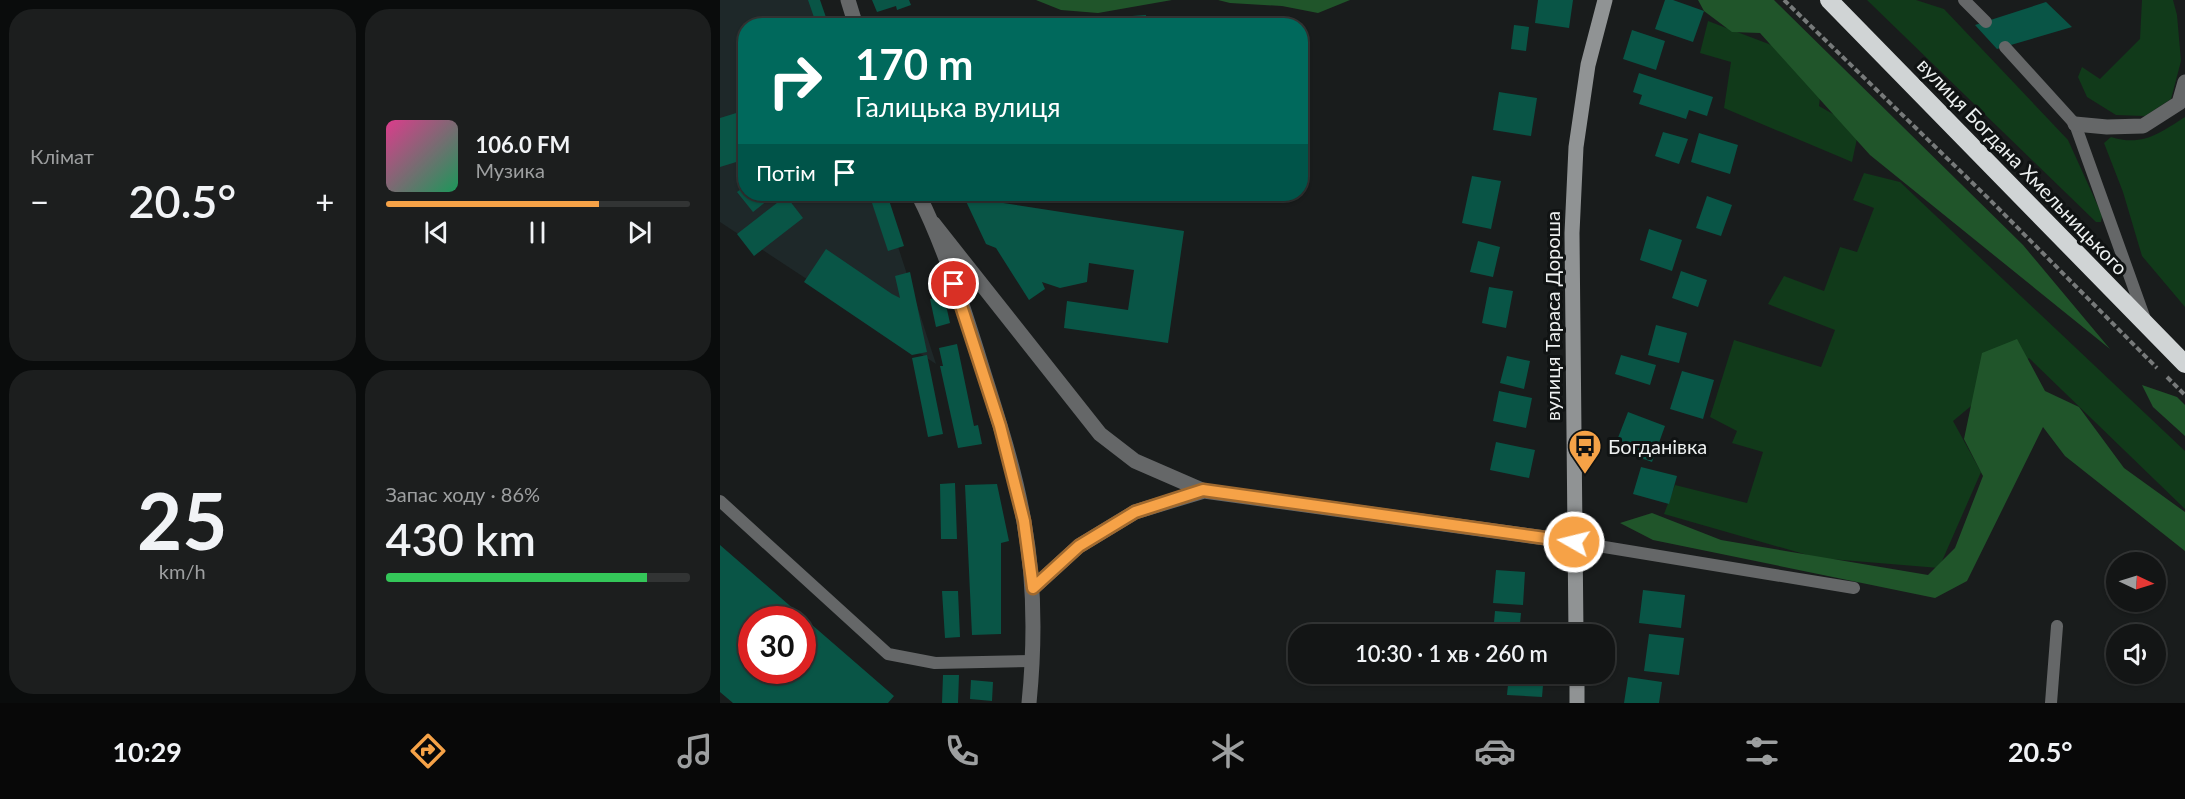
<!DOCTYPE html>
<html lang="uk">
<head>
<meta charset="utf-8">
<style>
	:root { --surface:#131515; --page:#1c1e1e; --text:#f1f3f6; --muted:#9d9fa0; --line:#323434; --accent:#f6a247 }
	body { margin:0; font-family:Lato,sans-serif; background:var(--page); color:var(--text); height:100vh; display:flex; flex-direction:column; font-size:22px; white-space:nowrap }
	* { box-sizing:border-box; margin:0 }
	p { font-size:20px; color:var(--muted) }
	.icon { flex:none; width:33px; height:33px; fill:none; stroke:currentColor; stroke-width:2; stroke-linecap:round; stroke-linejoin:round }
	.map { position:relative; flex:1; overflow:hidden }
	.panel { display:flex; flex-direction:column; gap:9px; padding:9px; background:#0a0c0c; width:720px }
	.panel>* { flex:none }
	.hud { position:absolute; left:18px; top:18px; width:570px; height:183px; border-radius:24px; box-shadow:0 2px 4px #0004,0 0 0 2px var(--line); background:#00695c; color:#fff; overflow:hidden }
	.needle { width:39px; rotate:94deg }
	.buttons { position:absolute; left:1386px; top:552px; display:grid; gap:12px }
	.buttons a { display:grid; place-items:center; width:60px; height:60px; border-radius:50%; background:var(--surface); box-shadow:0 2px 4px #0004,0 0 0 2px var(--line); font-size:30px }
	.speed { position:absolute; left:18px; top:606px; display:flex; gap:12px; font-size:30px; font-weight:700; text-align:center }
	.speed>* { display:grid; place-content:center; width:78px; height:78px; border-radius:50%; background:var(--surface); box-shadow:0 2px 4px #0004,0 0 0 2px var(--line); line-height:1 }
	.speed .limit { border:9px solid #d22; background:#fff; color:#111 }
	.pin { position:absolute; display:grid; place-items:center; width:51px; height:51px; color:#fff; margin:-26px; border:3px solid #fff; border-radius:50%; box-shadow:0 2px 6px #0007 }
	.me { position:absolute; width:66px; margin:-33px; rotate:278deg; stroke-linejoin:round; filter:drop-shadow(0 0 4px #0008) }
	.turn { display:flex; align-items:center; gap:21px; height:126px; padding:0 18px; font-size:27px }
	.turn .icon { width:78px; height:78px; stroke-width:2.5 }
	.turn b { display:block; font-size:42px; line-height:51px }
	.then { display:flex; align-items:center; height:57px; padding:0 18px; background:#0003; gap:12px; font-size:22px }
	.big { font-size:45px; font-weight:600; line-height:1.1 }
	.panel .card { flex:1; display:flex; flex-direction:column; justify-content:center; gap:9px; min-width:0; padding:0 21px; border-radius:24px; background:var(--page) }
	.panel .dial { align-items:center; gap:0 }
	.dial b { font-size:78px; line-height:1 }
	.song { display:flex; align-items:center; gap:18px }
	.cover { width:72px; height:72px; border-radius:9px; background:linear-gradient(135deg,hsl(330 70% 55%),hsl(150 70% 35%)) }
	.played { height:6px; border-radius:3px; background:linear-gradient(90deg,var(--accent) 70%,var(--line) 70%) }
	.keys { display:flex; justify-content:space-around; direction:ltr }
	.heat { display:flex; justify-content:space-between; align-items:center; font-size:33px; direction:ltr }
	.charge { height:9px; border-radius:4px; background:linear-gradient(90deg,#34c759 86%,var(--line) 0) }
	.panel .tiles { flex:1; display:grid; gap:9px; grid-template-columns:repeat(2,1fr) }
	.trip { position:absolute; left:568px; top:624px; width:327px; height:60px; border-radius:24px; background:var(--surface); box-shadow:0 2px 4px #0004,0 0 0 2px var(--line); font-weight:600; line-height:60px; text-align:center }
	.tabs { display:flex; height:96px; justify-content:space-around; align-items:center; background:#080808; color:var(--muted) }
	.tabs .icon { width:42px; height:42px }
	.tabs .active { color:var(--accent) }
	.tabs b { font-size:27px; color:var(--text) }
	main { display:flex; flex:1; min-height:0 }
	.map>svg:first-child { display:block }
</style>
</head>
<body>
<main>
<section class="panel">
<div class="tiles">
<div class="card"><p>Клімат</p>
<div class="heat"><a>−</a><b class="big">20.5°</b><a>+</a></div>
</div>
<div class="card">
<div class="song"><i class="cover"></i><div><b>106.0 FM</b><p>Музика</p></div></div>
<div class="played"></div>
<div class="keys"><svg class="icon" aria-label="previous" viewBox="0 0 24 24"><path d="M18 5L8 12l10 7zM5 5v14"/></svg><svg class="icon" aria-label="pause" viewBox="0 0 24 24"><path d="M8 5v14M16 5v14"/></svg><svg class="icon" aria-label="next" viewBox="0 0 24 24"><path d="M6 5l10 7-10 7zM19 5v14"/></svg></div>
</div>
<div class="card dial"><b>25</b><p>km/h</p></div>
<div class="card"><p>Запас ходу · 86%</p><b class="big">430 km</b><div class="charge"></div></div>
</div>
</section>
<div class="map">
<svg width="1465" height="703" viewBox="0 0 1465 703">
	<rect width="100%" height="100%" fill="#191c1c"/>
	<path fill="#1e2829" d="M0,0H98L106,25L26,26V194H161L216,364L0,222Z"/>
	<path fill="#113a1a" d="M1147,0H1196L1224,9L1348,140L1382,215L1381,222H1376Z
		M1422,0H1453L1457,15L1461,61L1451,99L1425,116L1396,115L1367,97L1358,77L1362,67L1380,79L1420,39Z
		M988,21L1083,57L1101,88L1099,106L1139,129L1132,162L1004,108L1011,62L980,53Z
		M1465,117V307L1422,256L1403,192L1384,143L1391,137C1422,147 1440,133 1465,117Z
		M1144,173L1180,182L1465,451V509L1309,358L1233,421L1261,472L1219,568L1098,558L944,514L955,485L1027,503L1043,452L1012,443L1017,431L990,417L1014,340L1101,367L1115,330L1048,304L1064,276L1104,291L1120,247L1137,252L1154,208L1133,200Z"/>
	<path fill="#20552a" d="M316,0H452L378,13L341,10Z
		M498,0H630L598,13L562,6L510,3Z
		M978,0H1054L1303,245L1390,349L1150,155L1040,33L1012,32L984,11Z
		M1297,339L1325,391L1359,407L1404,468L1465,512V551L1345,456L1323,427L1247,581L1215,598L933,540L900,523L932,513L1001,540L1208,575L1235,548L1263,476L1244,439L1262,353Z
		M1422,385L1457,397L1465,405V436L1433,407Z"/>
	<path fill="#095546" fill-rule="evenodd" d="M88,0H100L109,26H97Z
		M152,0H189L191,5L177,10L176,6L157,12Z
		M818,0H853L849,28L815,23Z
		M945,0H953L984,11L973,42L935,29Z
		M1326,2L1352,27L1277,49L1255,25Z
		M426,15L427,26H413L412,16Z
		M794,25L809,27L806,51L791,49Z
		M912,30L945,41L936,70L903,59Z
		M919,73L993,97L987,116L969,110L966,119L919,104L922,95L913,92Z
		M779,92L817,98L811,136L773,130Z
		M26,110V159L0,167V118Z
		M943,132L968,139L959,164L935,156Z
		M979,133L1018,145L1010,174L971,162Z
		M752,176L781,181L771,229L742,223Z
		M26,185V194H43L48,200L33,212L17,192Z
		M149,194H167L184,246L168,251Z
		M66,196L83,218L34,256L17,234Z
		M987,196L1012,205L1001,236L976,228Z
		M244,197L464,231L448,343L344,328L347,301L408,310L414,270L369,263L367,282L340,288L322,282L325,289L309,300L276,248L266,244Z
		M929,229L962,240L952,271L920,260Z
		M758,241L780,247L773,277L750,272Z
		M106,249L172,294L180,298L175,276L190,272L207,352L192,355L84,282Z
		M961,271L987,280L978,307L952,298Z
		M769,287L793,291L786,328L762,323Z
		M224,296L230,323L216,327L210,299Z
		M936,325L967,333L959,363L928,355Z
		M237,344L254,426L258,425L262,444L238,448L220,366H223L219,348Z
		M207,355L223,434L208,437L192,358Z
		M901,355L936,365L930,385L895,374Z
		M787,356L810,361L804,389L780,383Z
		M962,371L994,380L983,419L950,409Z
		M779,391L812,398L806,428L773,421Z
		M908,412L945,426L932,462L894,448Z
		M776,442L815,450L809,478L770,470Z
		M921,467L957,476L949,504L913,494Z
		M235,483L237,539H221L220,484Z
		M277,484L289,541L281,543V634L252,635L245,485Z
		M0,545L174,696L168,703H13L0,692ZM32,620H82V670H32Z
		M776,570L805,572L803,605L773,603Z
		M923,590L965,595L961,628L919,623Z
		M222,591H238L240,637L225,638Z
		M775,611L801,613L799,634H773Z
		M929,634L964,638L959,675L924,671Z
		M789,674H824L822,697L787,695Z
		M223,675H239L238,703H222Z
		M908,677L942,682L939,703H904Z
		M251,680L273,682L272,701L250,699Z"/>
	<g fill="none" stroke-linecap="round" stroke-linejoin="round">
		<path stroke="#777a7a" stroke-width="4" stroke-dasharray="6 3" stroke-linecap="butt" d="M1064,0L1269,199L1437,368
			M1447,377L1465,395"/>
		<path stroke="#656768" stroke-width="12" d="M1244,0L1266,22
			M1285,47L1355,124L1425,319
			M0,501L168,654L215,663L313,661
			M854,542L1134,588
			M1331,703L1337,626"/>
		<path stroke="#656768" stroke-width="15" d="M128,0L136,26
			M1355,124L1387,127L1423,126L1459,103L1465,82
			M198,194C223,243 240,298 257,351C274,407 294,464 304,522C315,582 315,643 309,703
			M213,223L380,434L415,461L484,491L854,542
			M313,588L359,546L415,512L484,491"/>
		<path stroke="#909394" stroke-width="15" d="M856,634L852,233L856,147L868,65L885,0
			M857,674V703"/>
		<path stroke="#d0d4d5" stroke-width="18" d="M1109,0L1465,364"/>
	</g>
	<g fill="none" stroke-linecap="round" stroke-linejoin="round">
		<g stroke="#a0692e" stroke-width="15">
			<path id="route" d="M234,284L280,426L304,521L313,588L359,546L415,512L483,490L854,542"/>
		</g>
		<use href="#route" stroke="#f6a247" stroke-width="10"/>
	</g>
	<defs>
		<g id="bus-pin" transform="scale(1.725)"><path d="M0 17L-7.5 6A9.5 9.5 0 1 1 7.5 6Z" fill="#f6a247" stroke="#101313"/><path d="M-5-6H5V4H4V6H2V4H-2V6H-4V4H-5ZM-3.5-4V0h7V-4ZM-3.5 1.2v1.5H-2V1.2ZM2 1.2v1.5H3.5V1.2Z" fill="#111"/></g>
	</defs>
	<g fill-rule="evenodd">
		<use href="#bus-pin" x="865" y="446"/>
	</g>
	<g text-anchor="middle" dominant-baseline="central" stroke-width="6" stroke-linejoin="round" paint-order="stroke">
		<g font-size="20" fill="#edf0f0" stroke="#101313">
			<text transform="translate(1303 166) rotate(46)">вулиця Богдана Хмельницького</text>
			<text transform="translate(832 316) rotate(-90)">вулиця Тараса Дороша</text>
		</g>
		<g font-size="20" fill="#edf0f0" stroke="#101313" text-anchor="start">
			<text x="888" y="446">Богданівка</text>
		</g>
	</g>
</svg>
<div class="buttons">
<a><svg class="needle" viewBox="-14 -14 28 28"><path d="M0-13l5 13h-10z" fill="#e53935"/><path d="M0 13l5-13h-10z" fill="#9d9fa0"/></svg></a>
<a><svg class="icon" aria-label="sound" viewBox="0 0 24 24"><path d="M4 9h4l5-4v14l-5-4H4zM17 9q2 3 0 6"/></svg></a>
</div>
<div class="speed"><div class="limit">30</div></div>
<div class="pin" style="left:234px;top:284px;background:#d93025"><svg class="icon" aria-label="arrive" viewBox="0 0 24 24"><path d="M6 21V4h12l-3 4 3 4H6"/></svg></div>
<svg class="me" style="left:854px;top:542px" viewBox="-20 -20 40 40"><circle r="17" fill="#f6a247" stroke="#fff" stroke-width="3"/><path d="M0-11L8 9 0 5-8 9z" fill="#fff"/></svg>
<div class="trip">10:30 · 1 хв · 260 m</div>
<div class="hud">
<div class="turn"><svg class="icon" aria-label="right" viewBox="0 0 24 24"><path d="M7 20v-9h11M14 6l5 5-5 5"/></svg><div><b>170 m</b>Галицька вулиця</div></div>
<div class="then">Потім<svg class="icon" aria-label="arrive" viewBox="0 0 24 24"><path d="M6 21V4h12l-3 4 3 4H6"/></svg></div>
</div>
</div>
</main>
<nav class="tabs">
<b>10:29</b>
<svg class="icon active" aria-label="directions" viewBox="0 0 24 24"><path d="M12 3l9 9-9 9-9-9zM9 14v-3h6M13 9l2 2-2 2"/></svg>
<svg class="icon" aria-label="music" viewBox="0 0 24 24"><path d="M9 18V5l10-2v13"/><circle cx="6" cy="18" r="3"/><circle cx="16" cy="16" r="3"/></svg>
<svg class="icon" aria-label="phone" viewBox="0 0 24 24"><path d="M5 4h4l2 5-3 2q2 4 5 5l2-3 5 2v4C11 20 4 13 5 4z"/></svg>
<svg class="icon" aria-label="climate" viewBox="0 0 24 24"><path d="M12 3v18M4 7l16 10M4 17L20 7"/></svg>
<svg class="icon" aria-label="car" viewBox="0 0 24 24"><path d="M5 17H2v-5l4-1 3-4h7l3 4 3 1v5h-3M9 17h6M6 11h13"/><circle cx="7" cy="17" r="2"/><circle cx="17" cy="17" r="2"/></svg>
<svg class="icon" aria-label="filters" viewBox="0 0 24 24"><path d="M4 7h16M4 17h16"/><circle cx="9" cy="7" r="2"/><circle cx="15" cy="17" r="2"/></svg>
<b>20.5°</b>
</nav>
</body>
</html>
